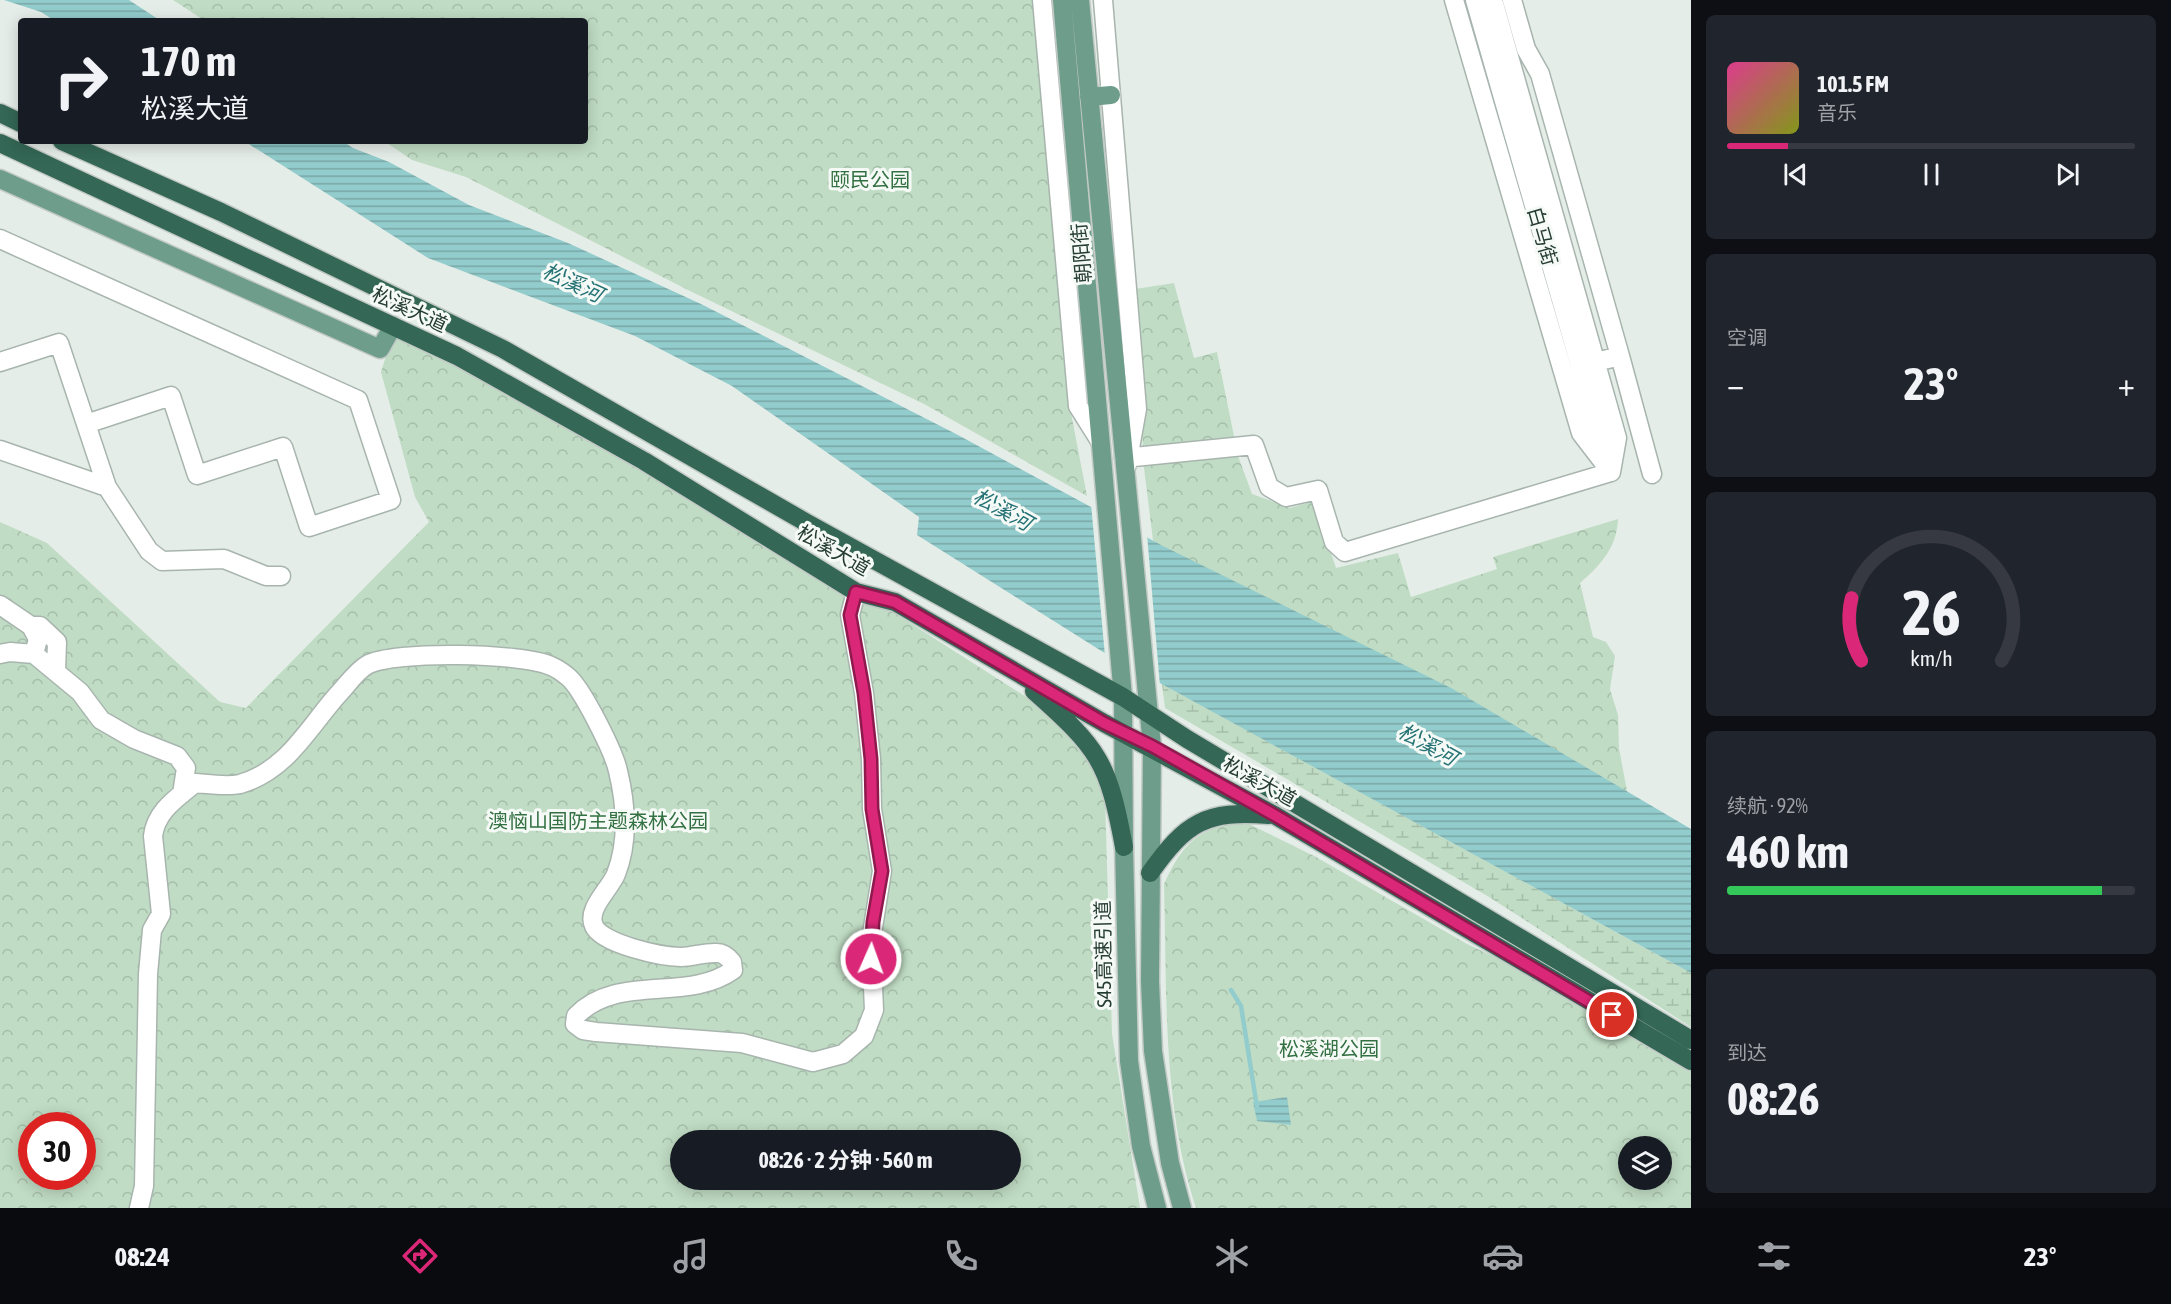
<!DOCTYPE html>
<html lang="zh">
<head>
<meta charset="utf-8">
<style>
	:root { --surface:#171b24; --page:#20242c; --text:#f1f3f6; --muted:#9ea1a6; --line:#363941; --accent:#db2777 }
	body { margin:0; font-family:"Asap Condensed","Noto Sans SC",sans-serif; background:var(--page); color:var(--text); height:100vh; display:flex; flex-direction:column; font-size:22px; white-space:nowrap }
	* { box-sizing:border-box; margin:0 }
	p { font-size:20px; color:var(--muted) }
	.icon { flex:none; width:33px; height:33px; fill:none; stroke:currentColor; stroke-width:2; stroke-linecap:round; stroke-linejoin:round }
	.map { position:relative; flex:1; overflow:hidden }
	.drawer { display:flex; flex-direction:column; gap:15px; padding:15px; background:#0d0f14; width:480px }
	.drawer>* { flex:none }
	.guide { position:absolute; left:18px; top:18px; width:570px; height:126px; border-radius:6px; box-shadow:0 3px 15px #0003; background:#171b24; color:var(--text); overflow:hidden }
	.tools { position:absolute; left:1618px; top:1136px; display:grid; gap:12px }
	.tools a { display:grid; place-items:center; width:54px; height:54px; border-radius:50%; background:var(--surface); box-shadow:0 3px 15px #0003; font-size:30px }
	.speed { position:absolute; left:18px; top:1112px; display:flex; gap:12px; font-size:30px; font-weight:700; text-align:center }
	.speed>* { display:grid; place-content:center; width:78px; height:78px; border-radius:50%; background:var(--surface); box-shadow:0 3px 15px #0003; line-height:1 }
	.speed .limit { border:9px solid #d22; background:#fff; color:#111 }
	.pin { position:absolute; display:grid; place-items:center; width:51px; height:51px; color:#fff; margin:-26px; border:3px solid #fff; border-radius:50%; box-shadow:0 2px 6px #0007 }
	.me { position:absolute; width:66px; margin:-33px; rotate:2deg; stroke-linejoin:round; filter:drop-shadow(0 0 4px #0008) }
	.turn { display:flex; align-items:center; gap:21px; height:126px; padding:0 24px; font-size:27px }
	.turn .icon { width:78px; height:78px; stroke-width:2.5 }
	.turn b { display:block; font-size:42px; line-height:51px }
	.big { font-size:45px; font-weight:700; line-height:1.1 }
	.drawer .card { flex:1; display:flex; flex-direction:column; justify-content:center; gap:9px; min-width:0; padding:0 21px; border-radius:9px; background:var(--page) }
	.drawer .dial { align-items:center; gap:0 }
	.dial svg { height:156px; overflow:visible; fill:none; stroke:var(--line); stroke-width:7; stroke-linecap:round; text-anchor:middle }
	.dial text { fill:var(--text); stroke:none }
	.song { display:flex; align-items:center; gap:18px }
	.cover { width:72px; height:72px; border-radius:9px; background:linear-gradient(135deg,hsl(330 70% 55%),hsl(70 70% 35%)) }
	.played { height:6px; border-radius:3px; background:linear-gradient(90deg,var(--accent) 15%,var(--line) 15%) }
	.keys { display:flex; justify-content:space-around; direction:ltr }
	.heat { display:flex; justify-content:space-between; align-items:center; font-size:33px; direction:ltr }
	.charge { height:9px; border-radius:4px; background:linear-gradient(90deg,#34c759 92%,var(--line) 0) }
	.trip { position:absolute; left:670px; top:1130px; width:351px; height:60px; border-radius:30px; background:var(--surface); box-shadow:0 3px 15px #0003; font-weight:700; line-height:60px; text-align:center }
	.menu { display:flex; height:96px; justify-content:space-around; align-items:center; background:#090b0e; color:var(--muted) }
	.menu .icon { width:42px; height:42px }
	.menu .active { color:var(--accent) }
	.menu b { font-size:27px; color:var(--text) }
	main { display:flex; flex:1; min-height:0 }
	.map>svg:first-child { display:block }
</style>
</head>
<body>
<main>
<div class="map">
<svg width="1691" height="1208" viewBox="0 0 1691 1208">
	<defs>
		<pattern id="wetland-marsh" width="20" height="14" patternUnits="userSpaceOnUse" patternTransform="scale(1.5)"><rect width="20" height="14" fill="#c0dcc4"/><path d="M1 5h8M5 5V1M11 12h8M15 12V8" fill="none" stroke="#a5bea9"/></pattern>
		<pattern id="park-crowns" width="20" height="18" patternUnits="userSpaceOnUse" patternTransform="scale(1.5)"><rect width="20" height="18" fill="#c0dcc4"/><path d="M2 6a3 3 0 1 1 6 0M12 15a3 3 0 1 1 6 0" fill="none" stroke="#a5bea9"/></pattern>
		<pattern id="water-rules" width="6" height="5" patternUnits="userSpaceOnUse" patternTransform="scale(1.5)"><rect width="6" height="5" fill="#93cccc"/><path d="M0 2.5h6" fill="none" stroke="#78a7a6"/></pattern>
	</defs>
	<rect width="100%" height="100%" fill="#e5ede8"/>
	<path fill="url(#wetland-marsh)" d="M1162,684L1691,973V1027L1489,897L1165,708Z"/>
	<path fill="url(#park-crowns)" fill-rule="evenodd" d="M173,0H1034L1071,413L1087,496L924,404L688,290L466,177L412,160L384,141H585V21H205Z
		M1174,283L1194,358L1217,352L1238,456L1252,494L1290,508L1314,501L1336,568L1398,553L1411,597L1497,569L1493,557L1618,519C1617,547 1601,565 1580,583L1593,637L1606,642L1615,656L1610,689L1618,715L1619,748L1629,802L1155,556L1144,468L1135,289Z
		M396,324L813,561L1045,709L1084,747L1100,774L1105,797L1112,1034L1140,1208H0V522L47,543L220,702L246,708L429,522L415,497L381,372ZM32,1125H82V1176H32ZM681,1140H1011V1179H681Z
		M1232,823L1249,824L1316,857L1467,944L1512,965L1691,1071V1208H1196C1162,1104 1167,992 1164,884C1180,849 1194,831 1232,823ZM1629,1146H1662V1179H1629Z"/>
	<path fill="url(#water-rules)" d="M4,0H129L161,21H55L41,12Z
		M244,141H342L353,148L389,162L469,205L568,243L701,304L958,435L1163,546L1453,689L1691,829V973L1103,652L917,535L919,517L732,386L635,336L428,258Z
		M1287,1097L1291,1125L1257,1121L1253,1102Z"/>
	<path fill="#e5ede8" d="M1091,504L1147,534L1160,686L1105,656Z"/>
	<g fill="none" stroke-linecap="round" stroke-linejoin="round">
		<path stroke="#93cccc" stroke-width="4.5" d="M1231,990L1241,1006L1257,1107"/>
		<g stroke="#a8b5ae" stroke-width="21">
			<path id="minor" d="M1042,0L1078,406L1100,441
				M1103,0L1137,409L1127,465
				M1454,0L1581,433L1611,472
				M1475,0L1608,463
				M1512,0L1526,49L1540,74L1620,356L1596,362
				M0,239L358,400L391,500L309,527L283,447L197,475L171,396L86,424L59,343L0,362
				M1620,356L1652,474
				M86,424L107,487L149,551L162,561L224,559L266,576H281
				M0,450L107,487
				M1124,458L1254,445L1269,487L1286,497L1318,490L1334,542L1345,552L1611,472L1617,438L1493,0
				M0,605L31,626
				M0,654L10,652L34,654L80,692L101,720L134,739L177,756L186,768L182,794
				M34,654L38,639L31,626H40L57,642L56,671
				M139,1208L144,1186L148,974L152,930L161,914L153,836C156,811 177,798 195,783C208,784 227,787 240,784C289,770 310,724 342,690C349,682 358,670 367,665C394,650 523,653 551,666C556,668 562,672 567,676C581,686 614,752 618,771C626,804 629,841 616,874C610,889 586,909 594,926C602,944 662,957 681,957C693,957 705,952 717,953C724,953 728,957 732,962L733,970C687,1003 617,973 576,1016L575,1024L583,1030L596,1032L742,1043L813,1062L843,1054L864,1036L874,1010L871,940L882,871L872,809L871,759L864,693L850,615L856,592"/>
		</g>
		<g stroke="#c2c9c6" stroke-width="21">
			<path id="major" d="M1062,0L1123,697L1124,847L1129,1061L1141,1146L1157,1208
				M1080,0L1152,746L1150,981L1153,1051L1170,1163L1182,1208
				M1089,97L1111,95
				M0,179L380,349L393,326"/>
		</g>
		<g stroke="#c2c9c6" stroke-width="21">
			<path id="highway" d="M0,113L21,123
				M62,141L221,212L503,349L807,523L1123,697L1187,739L1691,1040
				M0,143L457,356L644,461L856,592L895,602L1104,723L1276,816L1691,1061
				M1034,691C1099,749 1108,761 1124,847
				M1150,873C1186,822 1206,810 1269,815"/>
		</g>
		<use href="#minor" stroke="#fff" stroke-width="18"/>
		<use href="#major" stroke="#6e9e8b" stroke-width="18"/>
		<use href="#highway" stroke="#346755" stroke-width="18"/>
	</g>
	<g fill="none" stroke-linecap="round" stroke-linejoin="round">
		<g stroke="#8e194d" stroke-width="15">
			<path id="route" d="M871,959L873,922L882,871L872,809L871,759L864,693L850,615L856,592L895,602L1104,723L1152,746L1276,816L1612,1015"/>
		</g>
		<use href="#route" stroke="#db2777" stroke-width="10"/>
	</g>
	<g text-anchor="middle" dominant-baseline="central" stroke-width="6" stroke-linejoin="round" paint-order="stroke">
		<g font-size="20" fill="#337142" stroke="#f6faf7">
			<text x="870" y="179">颐民公园</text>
			<text x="598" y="820">澳恼山国防主题森林公园</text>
			<text x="1329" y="1048">松溪湖公园</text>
		</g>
		<g font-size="20" fill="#263d34" stroke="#f6faf7">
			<text transform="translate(1543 236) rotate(74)">白马街</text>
			<text transform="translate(1081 253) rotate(-95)">朝阳街</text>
			<text transform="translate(410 309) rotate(25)">松溪大道</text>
			<text transform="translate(834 550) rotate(30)">松溪大道</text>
			<text transform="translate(1260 781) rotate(29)">松溪大道</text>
			<text transform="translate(1103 954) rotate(-91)">S45高速引道</text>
		</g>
		<g font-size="21" font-style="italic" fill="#257274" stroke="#f6faf7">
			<text transform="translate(573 282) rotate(25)">松溪河</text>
			<text transform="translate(1003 509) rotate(29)">松溪河</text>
			<text transform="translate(1428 744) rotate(29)">松溪河</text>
		</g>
	</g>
</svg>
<div class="tools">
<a><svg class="icon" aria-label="layers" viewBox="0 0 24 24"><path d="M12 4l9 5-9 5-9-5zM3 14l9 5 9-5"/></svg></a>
</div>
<div class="speed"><div class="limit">30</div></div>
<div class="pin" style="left:1612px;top:1015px;background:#d93025"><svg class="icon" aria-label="arrive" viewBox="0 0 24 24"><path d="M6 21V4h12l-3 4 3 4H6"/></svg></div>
<svg class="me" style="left:871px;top:959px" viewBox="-20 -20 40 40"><circle r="17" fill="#db2777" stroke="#fff" stroke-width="3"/><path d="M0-11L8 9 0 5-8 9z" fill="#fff"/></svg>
<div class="trip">08:26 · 2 分钟 · 560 m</div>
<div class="guide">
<div class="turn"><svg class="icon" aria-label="right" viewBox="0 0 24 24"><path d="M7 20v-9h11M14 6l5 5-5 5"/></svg><div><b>170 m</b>松溪大道</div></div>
</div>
</div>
<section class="drawer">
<div class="card">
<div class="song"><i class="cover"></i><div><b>101.5 FM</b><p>音乐</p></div></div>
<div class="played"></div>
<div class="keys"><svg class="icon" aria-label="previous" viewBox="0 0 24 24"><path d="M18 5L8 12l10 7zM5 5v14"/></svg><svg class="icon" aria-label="pause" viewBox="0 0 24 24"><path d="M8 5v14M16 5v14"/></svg><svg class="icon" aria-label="next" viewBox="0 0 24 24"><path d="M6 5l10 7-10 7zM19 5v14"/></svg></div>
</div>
<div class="card"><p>空调</p>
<div class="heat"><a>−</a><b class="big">23°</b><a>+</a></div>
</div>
<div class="card dial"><svg viewBox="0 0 100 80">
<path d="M14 69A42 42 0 1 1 86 69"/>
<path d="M14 69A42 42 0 0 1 9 37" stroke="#db2777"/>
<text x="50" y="56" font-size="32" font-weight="700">26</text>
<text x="50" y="72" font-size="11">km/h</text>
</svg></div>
<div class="card"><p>续航 · 92%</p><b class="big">460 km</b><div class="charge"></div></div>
<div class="card"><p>到达</p><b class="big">08:26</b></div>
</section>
</main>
<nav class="menu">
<b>08:24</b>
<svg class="icon active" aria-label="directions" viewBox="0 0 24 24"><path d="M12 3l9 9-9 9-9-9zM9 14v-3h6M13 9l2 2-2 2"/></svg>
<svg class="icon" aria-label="music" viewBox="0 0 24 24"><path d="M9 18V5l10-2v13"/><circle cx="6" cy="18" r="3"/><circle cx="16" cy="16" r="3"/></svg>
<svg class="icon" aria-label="phone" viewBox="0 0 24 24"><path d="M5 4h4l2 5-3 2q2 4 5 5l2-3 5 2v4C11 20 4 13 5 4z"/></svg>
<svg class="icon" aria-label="climate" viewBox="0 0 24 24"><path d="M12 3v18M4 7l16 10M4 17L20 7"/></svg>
<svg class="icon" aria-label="car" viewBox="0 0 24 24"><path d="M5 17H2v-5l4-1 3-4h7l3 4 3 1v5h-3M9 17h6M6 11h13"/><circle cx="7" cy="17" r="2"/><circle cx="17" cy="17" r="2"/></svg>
<svg class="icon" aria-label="filters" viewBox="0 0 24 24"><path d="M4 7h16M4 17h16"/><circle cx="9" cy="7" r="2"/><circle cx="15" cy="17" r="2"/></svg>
<b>23°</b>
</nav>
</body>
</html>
